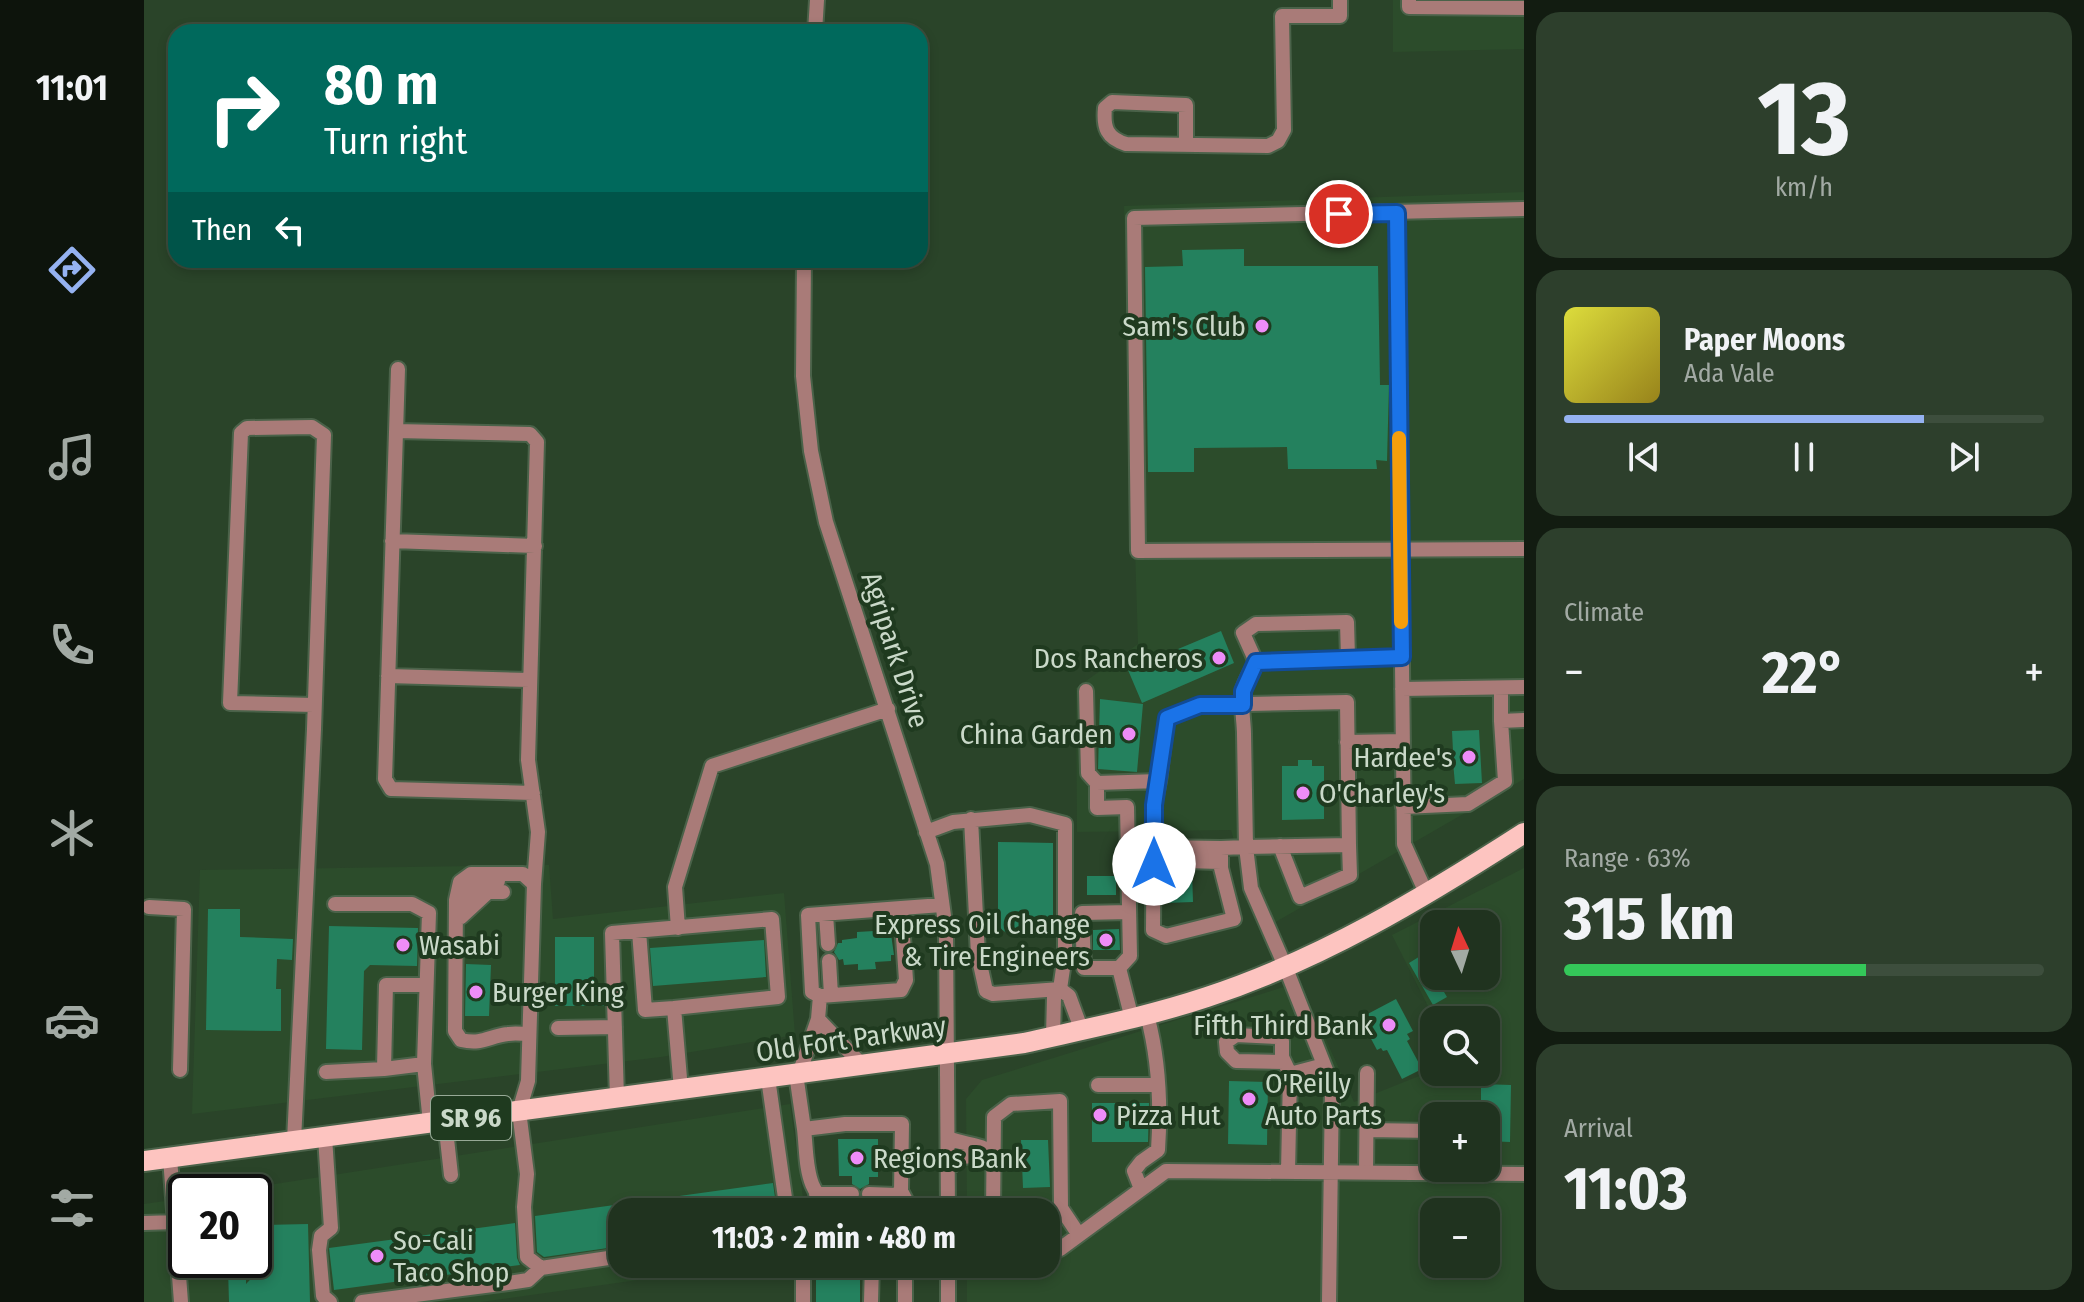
<!DOCTYPE html>
<html lang="en">
<head>
<meta charset="utf-8">
<style>
	:root { --surface:#20331f; --page:#2d3f2c; --text:#f1f3f6; --muted:#a2aaa4; --line:#3d4e3d; --accent:#95b2f1 }
	body { margin:0; font-family:"Fira Sans Condensed",sans-serif; background:var(--page); color:var(--text); height:100vh; display:flex; flex-direction:column; font-size:30px; white-space:nowrap }
	* { box-sizing:border-box; margin:0 }
	p { font-size:26px; color:var(--muted) }
	.icon { flex:none; width:44px; height:44px; fill:none; stroke:currentColor; stroke-width:2; stroke-linecap:round; stroke-linejoin:round }
	.map { position:relative; flex:1; overflow:hidden }
	.sheet { display:flex; flex-direction:column; gap:12px; padding:12px; background:#121c11; width:560px }
	.sheet>* { flex:none }
	.banner { position:absolute; left:24px; top:24px; width:760px; height:244px; border-radius:24px; box-shadow:0 4px 12px #0003,0 0 0 2px var(--line); background:#00695c; color:#fff; overflow:hidden }
	.needle { width:52px; rotate:356deg }
	.buttons { position:absolute; left:1276px; top:910px; display:grid; gap:16px }
	.buttons a { display:grid; place-items:center; width:80px; height:80px; border-radius:16px; background:var(--surface); box-shadow:0 4px 12px #0003,0 0 0 2px var(--line); font-size:40px }
	.speed { position:absolute; left:24px; top:1174px; display:flex; gap:16px; font-size:40px; font-weight:700; text-align:center }
	.speed>* { display:grid; place-content:center; width:104px; height:104px; border-radius:50%; background:var(--surface); box-shadow:0 4px 12px #0003,0 0 0 2px var(--line); line-height:1 }
	.speed .limit { border:4px solid #111; border-radius:12px; background:#fff; color:#111 }
	.pin { position:absolute; display:grid; place-items:center; width:68px; height:68px; color:#fff; margin:-34px; border:4px solid #fff; border-radius:50%; box-shadow:0 2px 8px #0007 }
	.me { position:absolute; width:88px; margin:-44px; rotate:0deg; stroke-linejoin:round; filter:drop-shadow(0 0 6px #0008) }
	.turn { display:flex; align-items:center; gap:28px; height:168px; padding:0 24px; font-size:36px }
	.turn .icon { width:104px; height:104px; stroke-width:2.5 }
	.turn b { display:block; font-size:56px; line-height:68px }
	.then { display:flex; align-items:center; height:76px; padding:0 24px; background:#0003; gap:16px; font-size:30px }
	.big { font-size:60px; font-weight:700; line-height:1.1 }
	.sheet .tile { flex:1; display:flex; flex-direction:column; justify-content:center; gap:12px; min-width:0; padding:0 28px; border-radius:24px; background:var(--page) }
	.sheet .dial { align-items:center; gap:0 }
	.dial b { font-size:104px; line-height:1 }
	.song { display:flex; align-items:center; gap:24px }
	.cover { width:96px; height:96px; border-radius:12px; background:linear-gradient(135deg,hsl(60 70% 55%),hsl(50 70% 35%)) }
	.played { height:8px; border-radius:4px; background:linear-gradient(90deg,var(--accent) 75%,var(--line) 75%) }
	.keys { display:flex; justify-content:space-around; direction:ltr }
	.heat { display:flex; justify-content:space-between; align-items:center; font-size:44px; direction:ltr }
	.charge { height:12px; border-radius:6px; background:linear-gradient(90deg,#34c759 63%,var(--line) 0) }
	.trip { position:absolute; left:464px; top:1198px; width:452px; height:80px; border-radius:24px; background:var(--surface); box-shadow:0 4px 12px #0003,0 0 0 2px var(--line); font-weight:700; line-height:80px; text-align:center }
	main { display:flex; flex:1; min-height:0 }
	.tabs { display:flex; flex-direction:column; width:144px; justify-content:space-around; align-items:center; background:#0d140c; color:var(--muted) }
	.tabs .icon { width:56px; height:56px }
	.tabs .on { color:var(--accent) }
	.tabs b { font-size:36px; color:var(--text) }
	.map>svg:first-child { display:block }
</style>
</head>
<body>
<main>
<nav class="tabs">
<b>11:01</b>
<svg class="icon on" aria-label="directions" viewBox="0 0 24 24"><path d="M12 3l9 9-9 9-9-9zM9 14v-3h6M13 9l2 2-2 2"/></svg>
<svg class="icon" aria-label="music" viewBox="0 0 24 24"><path d="M9 18V5l10-2v13"/><circle cx="6" cy="18" r="3"/><circle cx="16" cy="16" r="3"/></svg>
<svg class="icon" aria-label="phone" viewBox="0 0 24 24"><path d="M5 4h4l2 5-3 2q2 4 5 5l2-3 5 2v4C11 20 4 13 5 4z"/></svg>
<svg class="icon" aria-label="climate" viewBox="0 0 24 24"><path d="M12 3v18M4 7l16 10M4 17L20 7"/></svg>
<svg class="icon" aria-label="car" viewBox="0 0 24 24"><path d="M5 17H2v-5l4-1 3-4h7l3 4 3 1v5h-3M9 17h6M6 11h13"/><circle cx="7" cy="17" r="2"/><circle cx="17" cy="17" r="2"/></svg>
<svg class="icon" aria-label="filters" viewBox="0 0 24 24"><path d="M4 7h16M4 17h16"/><circle cx="9" cy="7" r="2"/><circle cx="15" cy="17" r="2"/></svg>
</nav>
<div class="map">
<svg width="1380" height="1302" viewBox="0 0 1380 1302">
	<rect width="100%" height="100%" fill="#2a4429"/>
	<path fill="#2c4c2b" fill-rule="evenodd" d="M1249,0H1380V49L1249,52Z
		M1380,192V779L1116,931L1087,830L933,832L932,688L994,644L980,206Z
		M405,865L409,919L640,893L651,1035L517,1057L48,1114L56,870Z
		M1380,868V1302H823V1264H902V1212H823L822,1099L838,1080L1156,982L1210,1102L1290,1070V1072H1342V1020H1291L1248,935ZM1290,924H1342V976H1290ZM1290,1116H1342V1168H1290ZM1290,1212H1342V1264H1290Z
		M646,1104L661,1212H478V1264H608L337,1302H0V1204L42,1198V1260H110V1192H80Z"/>
	<path fill="#24815e" d="M1100,249V266H1234L1236,385H1245L1243,461L1232,460L1233,469H1144L1143,447L1050,448V472H1004L1001,267L1039,266L1038,250Z
		M1077,631L1090,663L998,703L984,670Z
		M956,699L999,704L993,772L954,769Z
		M1335,730L1338,783L1311,784L1309,762H1304V751H1309L1308,731Z
		M1154,760H1168V766H1180V819L1138,820V766H1154Z
		M854,842L909,843V934H864L857,929L854,923Z
		M1026,857H1032V865L1035,869L1048,871L1049,902L1021,903L1020,871L1026,870Z
		M943,876H972V895H943Z
		M64,909H96V937L149,939L148,960L133,959L132,989H137V1031L62,1030Z
		M185,926L274,928L273,966L226,965L220,971L218,1050L182,1049Z
		M975,929L976,950H949V930Z
		M730,931L731,936L747,934L750,955H747V961L731,962L732,969L714,970V964L700,965L699,959L695,960L690,952L694,943H698V940L713,938V932Z
		M411,937H450V990L460,1006H411Z
		M620,940L622,977L509,986L506,948Z
		M1278,955L1303,997L1289,1005L1265,963Z
		M322,964L347,965L345,1016H321Z
		M1252,999L1269,1031L1263,1034L1266,1039L1263,1041L1278,1069L1258,1079L1243,1050L1239,1051L1237,1048L1233,1050L1216,1018Z
		M1085,1081L1124,1082L1123,1145L1084,1144Z
		M1337,1084L1367,1085L1366,1142L1342,1141V1116H1337Z
		M948,1103H1005L1004,1142H948Z
		M694,1139H734V1177H725V1184L716,1189L708,1184V1176H695Z
		M877,1140H904L906,1187L879,1188Z
		M629,1183L633,1212H478V1246L400,1257L393,1252L391,1216Z
		M371,1223L373,1258L376,1265L190,1290L185,1248Z
		M164,1224L166,1302H85L84,1269H102V1284L125,1260L124,1246H121L120,1225Z
		M672,1264H716V1302H672Z"/>
	<g fill="none" stroke-linecap="round" stroke-linejoin="round">
		<path stroke="#425a41" stroke-width="14" stroke-dasharray="14 7" stroke-linecap="butt" d="M1026,861H1041"/>
		<g stroke="#4a6249" stroke-width="18">
			<path id="minor" d="M1265,0V7L1380,8
				M671,32L673,0
				M1042,145V105L968,102L961,108C959,128 963,138 982,144L1124,146L1134,141L1140,130L1138,16H1196V0
				M1380,209L990,218L994,551L1380,549
				M1253,213L1260,844L1283,895
				M660,260L659,376L667,451L682,522L793,864L802,931L804,1212
				M254,369L241,779L247,789L389,793
				M252,431L386,434L393,442L384,760L394,832L390,884
				M248,541L391,546
				M1112,662L1099,633L1112,624L1203,622L1204,658
				M244,676L386,680
				M1357,688V721
				M1258,689L1380,687
				M942,691L944,773L953,783
				M1203,742L1259,741
				M1015,781L1010,805L1009,930L1022,936L1090,919L1077,868V848L1102,847L1107,888L1141,966L1188,1085L1185,1302
				M1259,807L1324,804L1361,781L1357,721L1380,720
				M827,819L834,955L842,991L849,994L916,989L925,996L938,1031
				M782,832L809,822L886,815L921,824V955L916,989L910,997L909,1037
				M1136,846L1156,897L1206,875L1205,845
				M1010,847L1077,848
				M1041,861L1077,862
				M191,904H268L285,913L280,1064L286,1123
				M5,907L40,909L36,1070
				M757,908L762,980L757,990L676,996L668,992L664,915Z
				M757,908L798,905
				M317,912C317,893 337,881 354,881
				M985,912L938,913L940,968H975L986,956L983,807L953,808V783L1015,781L1023,718L1056,705L1203,702L1205,845L1102,847C1101,809 1101,772 1100,734C1100,721 1096,703 1099,690C1101,681 1108,671 1112,662L1258,657
				M682,914L684,944
				M317,917L344,892H359
				M534,928L531,887L568,766L744,709
				M495,931L501,1010L530,1008
				M685,961L687,995
				M975,968L988,1019
				M674,1019L718,1065
				M414,1028L471,1027
				M385,1034C379,1034 371,1033 364,1034C345,1036 339,1045 317,1040L311,1031L312,900L316,882L327,874H379L390,884L384,1081L375,1111L383,1174L380,1207L383,1257L397,1268
				M1140,1062L1092,1061L1083,1052L1082,1042L1092,1035L1134,1037L1138,1041V1057L1146,1074
				M240,1069L242,985H281
				M182,1072L240,1069L280,1064
				M652,1074L660,1129
				M655,1074L674,1019L676,996
				M624,1078L643,1212
				M954,1085H1014
				M473,1098L468,933L628,919L634,997L530,1008L537,1090
				M301,1121L307,1175
				M1223,1130L1290,1131
				M181,1137L187,1228L177,1236L175,1250L179,1296L186,1302
				M804,1138C820,1145 837,1143 850,1154
				M150,1141L170,729L180,435L168,427L103,428L97,433L86,703L170,705
				M26,1158L37,1302
				M804,1169L818,1157L850,1154
				M1144,1172L1146,1074L1180,1065
				M1222,1173L1223,1073
				M997,1189L990,1171L997,1162L1014,1150C1017,1105 1015,1059 1003,1015
				M757,1191C748,1197 739,1206 730,1209C721,1212 706,1212 698,1210C659,1198 664,1163 660,1129L701,1124H758L757,1191L768,1212
				M672,1194H708
				M725,1194L752,1195
				M849,1212L850,1117L867,1104L916,1101L917,1208L935,1235
				M902,1217L917,1208
				M0,1223L32,1222
				M902,1248L916,1249L1022,1171L1380,1174
				M761,1264V1302
				M218,1302L364,1283L384,1280L397,1268L478,1256
				M659,1302V1264
				M727,1302L728,1264
				M804,1302V1264"/>
		</g>
		<g stroke="#4a6249" stroke-width="24">
			<path id="major" d="M0,1161L880,1043C941,1029 1003,1017 1063,997C1178,959 1279,898 1380,833"/>
		</g>
		<use href="#minor" stroke="#a97b78" stroke-width="14"/>
		<use href="#major" stroke="#fdc4c0" stroke-width="20"/>
	</g>
	<g fill="none" stroke-linecap="round" stroke-linejoin="round">
		<g stroke="#114b97" stroke-width="20">
			<path id="route" d="M1010,864V805L1023,718L1056,705H1099V691L1112,662L1258,657L1253,213L1195,214"/>
		</g>
		<use href="#route" stroke="#1a73e8" stroke-width="14"/>
		<path stroke="#f59e0b" stroke-width="14" d="M1255,438L1257,622"/>
	</g>
	<g fill="#ee8cf8" stroke="#1f3a1f" stroke-width="3">
		<circle cx="1118" cy="326" r="8"/>
		<circle cx="1075" cy="658" r="8"/>
		<circle cx="985" cy="734" r="8"/>
		<circle cx="1325" cy="757" r="8"/>
		<circle cx="1159" cy="793" r="8"/>
		<circle cx="962" cy="940" r="8"/>
		<circle cx="259" cy="945" r="8"/>
		<circle cx="332" cy="992" r="8"/>
		<circle cx="1245" cy="1025" r="8"/>
		<circle cx="1105" cy="1099" r="8"/>
		<circle cx="956" cy="1115" r="8"/>
		<circle cx="713" cy="1158" r="8"/>
		<circle cx="233" cy="1256" r="8"/>
	</g>
	<g text-anchor="middle" dominant-baseline="central" stroke-width="8" stroke-linejoin="round" paint-order="stroke">
		<rect fill="#1f3a1f" stroke="#97a996" stroke-width="2" x="287" y="1096" width="80" height="44" rx="6"/>
		<g font-size="26" font-weight="bold" fill="#cad9c9">
			<text x="327" y="1118">SR 96</text>
		</g>
		<g font-size="28" fill="#cad9c9" stroke="#1f3a1f" text-anchor="start">
			<text x="1102" y="326" text-anchor="end">Sam's Club</text>
			<text x="1059" y="658" text-anchor="end">Dos Rancheros</text>
			<text x="969" y="734" text-anchor="end">China Garden</text>
			<text x="1309" y="757" text-anchor="end">Hardee's</text>
			<text x="1175" y="793">O'Charley's</text>
			<text x="946" y="924" text-anchor="end">Express Oil Change<tspan x="946" dy="32">&amp; Tire Engineers</tspan></text>
			<text x="275" y="945">Wasabi</text>
			<text x="348" y="992">Burger King</text>
			<text x="1229" y="1025" text-anchor="end">Fifth Third Bank</text>
			<text x="1121" y="1083">O'Reilly<tspan x="1121" dy="32">Auto Parts</tspan></text>
			<text x="972" y="1115">Pizza Hut</text>
			<text x="729" y="1158">Regions Bank</text>
			<text x="249" y="1240">So-Cali<tspan x="249" dy="32">Taco Shop</tspan></text>
		</g>
		<g font-size="28" fill="#cad9c9" stroke="#1f3a1f">
			<text transform="translate(751 650) rotate(72)">Agripark Drive</text>
			<text transform="translate(707 1039) rotate(-8)">Old Fort Parkway</text>
		</g>
	</g>
</svg>
<div class="buttons">
<a><svg class="needle" viewBox="-14 -14 28 28"><path d="M0-13l5 13h-10z" fill="#e53935"/><path d="M0 13l5-13h-10z" fill="#a2aaa4"/></svg></a>
<a><svg class="icon" aria-label="search" viewBox="0 0 24 24"><circle cx="10" cy="10" r="6"/><path d="M15 15l6 6"/></svg></a>
<a>+</a>
<a>−</a>
</div>
<div class="speed"><div class="limit">20</div></div>
<div class="pin" style="left:1195px;top:214px;background:#d93025"><svg class="icon" aria-label="arrive" viewBox="0 0 24 24"><path d="M6 21V4h12l-3 4 3 4H6"/></svg></div>
<svg class="me" style="left:1010px;top:864px" viewBox="-20 -20 40 40"><circle r="19" fill="#fff"/><path d="M0-13L10 11 0 6-10 11z" fill="#1a73e8"/></svg>
<div class="trip">11:03 · 2 min · 480 m</div>
<div class="banner">
<div class="turn"><svg class="icon" aria-label="right" viewBox="0 0 24 24"><path d="M7 20v-9h11M14 6l5 5-5 5"/></svg><div><b>80 m</b>Turn right</div></div>
<div class="then">Then<svg class="icon" aria-label="left" viewBox="0 0 24 24"><path d="M17 20v-9H6M10 6l-5 5 5 5"/></svg></div>
</div>
</div>
<section class="sheet">
<div class="tile dial"><b>13</b><p>km/h</p></div>
<div class="tile">
<div class="song"><i class="cover"></i><div><b>Paper Moons</b><p>Ada Vale</p></div></div>
<div class="played"></div>
<div class="keys"><svg class="icon" aria-label="previous" viewBox="0 0 24 24"><path d="M18 5L8 12l10 7zM5 5v14"/></svg><svg class="icon" aria-label="pause" viewBox="0 0 24 24"><path d="M8 5v14M16 5v14"/></svg><svg class="icon" aria-label="next" viewBox="0 0 24 24"><path d="M6 5l10 7-10 7zM19 5v14"/></svg></div>
</div>
<div class="tile"><p>Climate</p>
<div class="heat"><a>−</a><b class="big">22°</b><a>+</a></div>
</div>
<div class="tile"><p>Range · 63%</p><b class="big">315 km</b><div class="charge"></div></div>
<div class="tile"><p>Arrival</p><b class="big">11:03</b></div>
</section>
</main>
</body>
</html>
